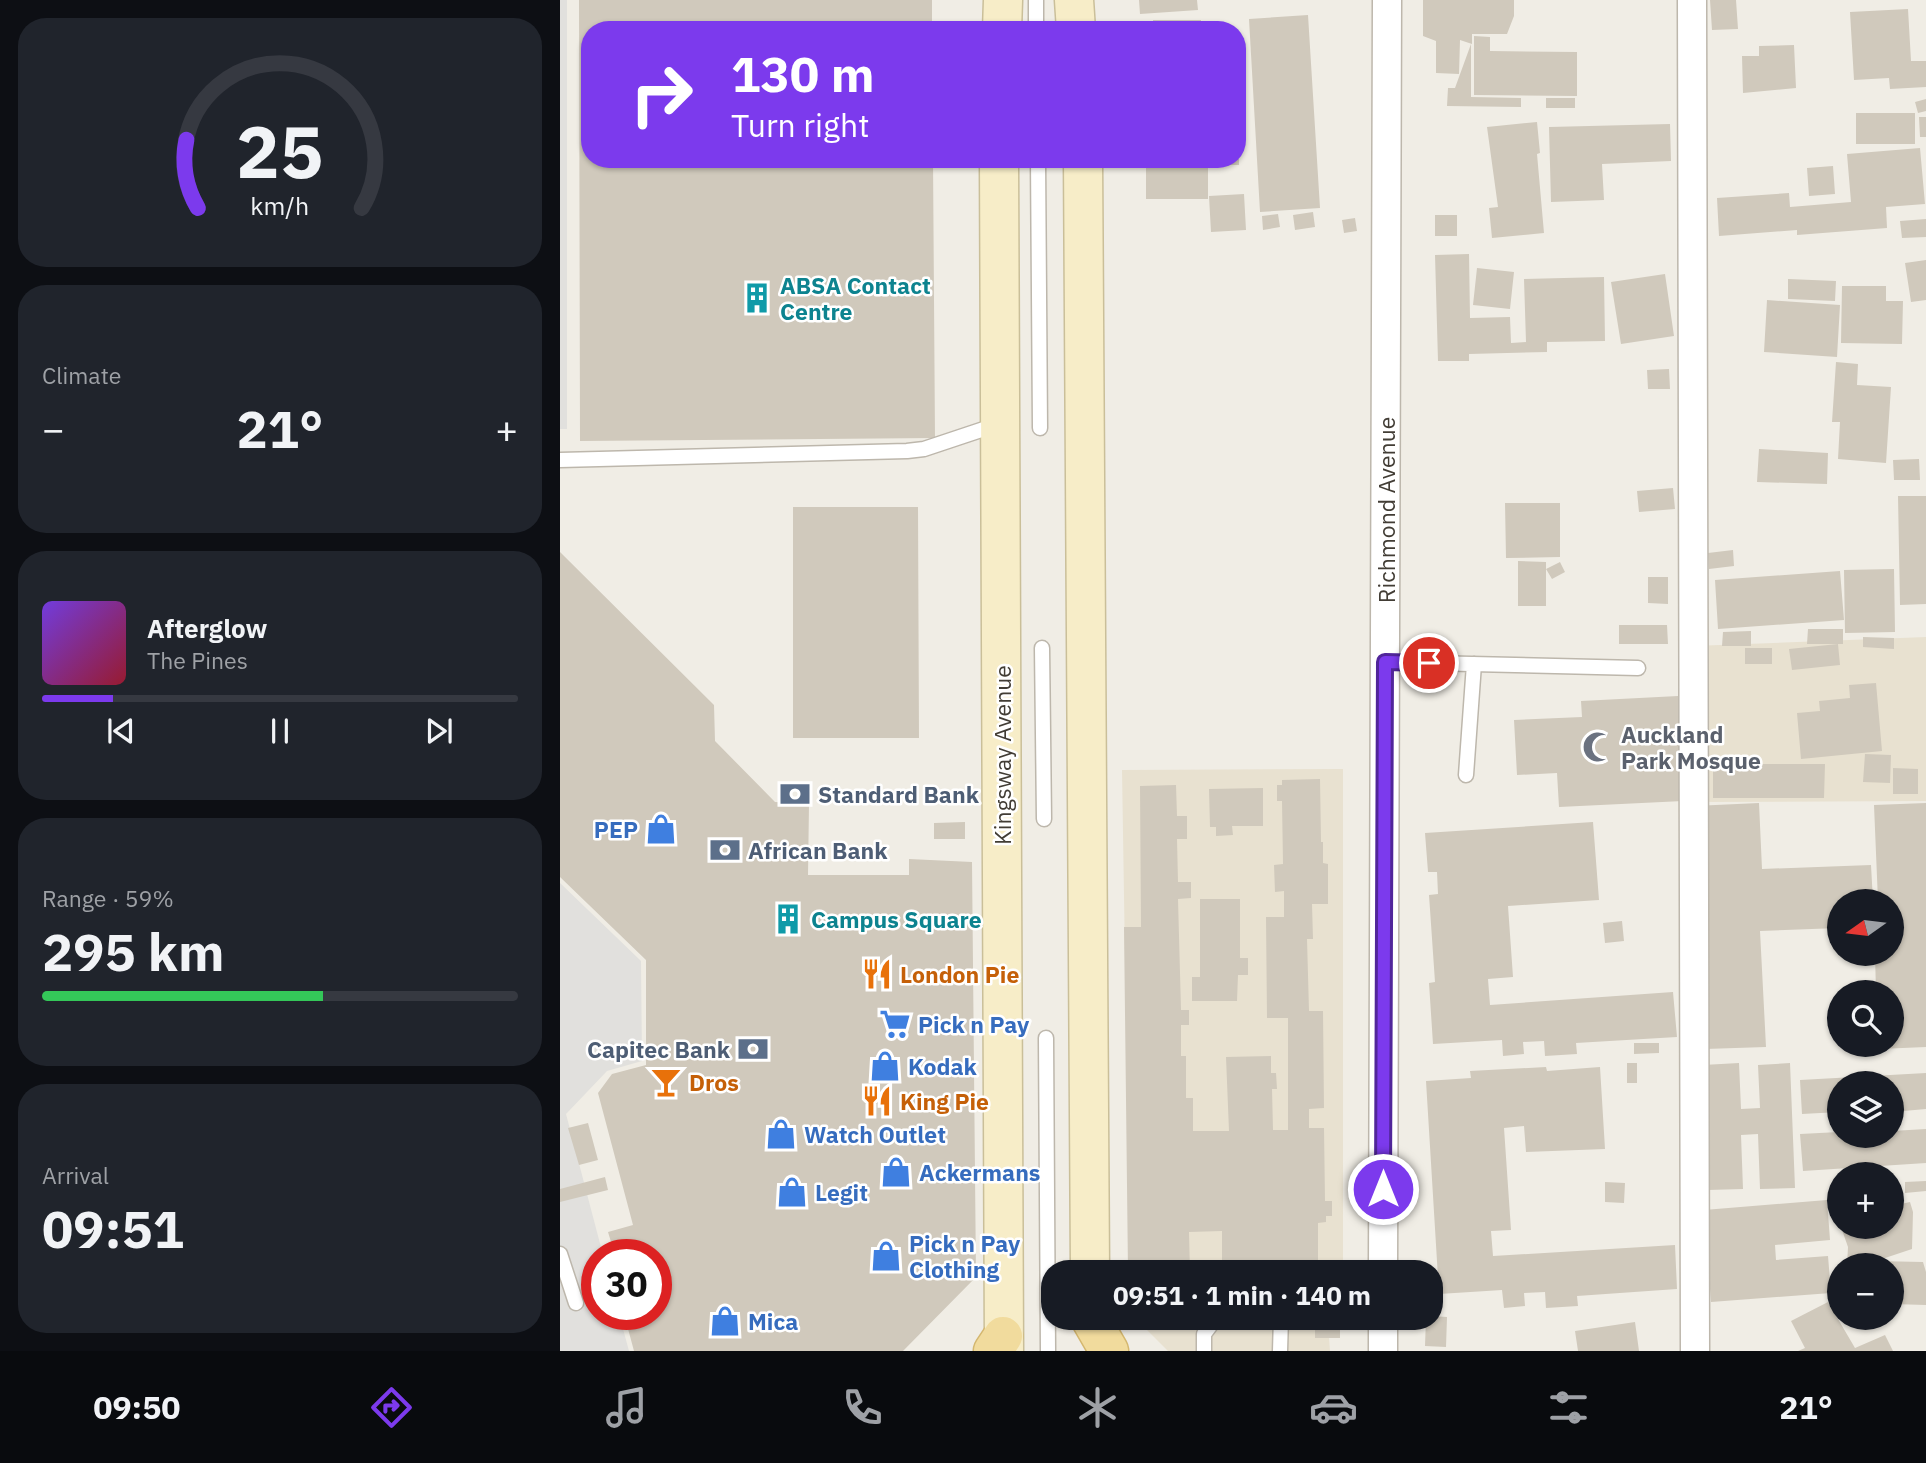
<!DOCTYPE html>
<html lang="en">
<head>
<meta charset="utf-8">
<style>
	:root { --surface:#171b24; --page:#20242c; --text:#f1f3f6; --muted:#9ea1a6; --line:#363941; --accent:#7c3aed }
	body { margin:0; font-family:"IBM Plex Sans",sans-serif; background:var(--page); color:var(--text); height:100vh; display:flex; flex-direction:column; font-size:26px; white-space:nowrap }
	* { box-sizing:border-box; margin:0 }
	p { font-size:23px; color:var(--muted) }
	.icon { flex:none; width:38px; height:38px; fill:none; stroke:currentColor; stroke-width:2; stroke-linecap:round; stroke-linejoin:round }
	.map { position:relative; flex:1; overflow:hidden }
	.drawer { display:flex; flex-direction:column; gap:18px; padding:18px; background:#0d0f14; width:560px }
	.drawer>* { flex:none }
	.hud { position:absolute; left:21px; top:21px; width:665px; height:147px; border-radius:28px; box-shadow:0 2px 5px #0004; background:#7c3aed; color:#fff; overflow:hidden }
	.needle { width:46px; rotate:256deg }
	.controls { position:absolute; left:1267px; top:889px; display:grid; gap:14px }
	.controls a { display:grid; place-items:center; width:77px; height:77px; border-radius:50%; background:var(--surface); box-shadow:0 2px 5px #0004; font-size:35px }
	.speed { position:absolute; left:21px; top:1239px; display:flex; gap:14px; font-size:35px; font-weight:700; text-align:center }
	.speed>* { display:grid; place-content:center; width:91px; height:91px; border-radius:50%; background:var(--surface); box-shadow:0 2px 5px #0004; line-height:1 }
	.speed .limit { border:10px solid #d22; background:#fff; color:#111 }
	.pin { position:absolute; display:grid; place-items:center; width:60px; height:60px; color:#fff; margin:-30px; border:4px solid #fff; border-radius:50%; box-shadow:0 2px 7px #0007 }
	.me { position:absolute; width:77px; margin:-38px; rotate:0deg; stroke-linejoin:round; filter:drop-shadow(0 0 5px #0008) }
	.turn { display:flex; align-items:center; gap:24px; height:147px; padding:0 35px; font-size:32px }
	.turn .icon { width:91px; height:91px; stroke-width:2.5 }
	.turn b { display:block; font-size:49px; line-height:60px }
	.big { font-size:52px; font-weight:800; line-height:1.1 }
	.drawer .widget { flex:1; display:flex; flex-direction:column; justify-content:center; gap:10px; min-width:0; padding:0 24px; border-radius:28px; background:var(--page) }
	.drawer .dial { align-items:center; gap:0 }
	.dial svg { height:182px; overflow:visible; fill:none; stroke:var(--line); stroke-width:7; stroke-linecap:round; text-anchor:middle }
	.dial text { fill:var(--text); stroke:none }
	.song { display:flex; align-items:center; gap:21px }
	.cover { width:84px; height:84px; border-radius:10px; background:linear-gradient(135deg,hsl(260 70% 55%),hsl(350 70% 35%)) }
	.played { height:7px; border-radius:4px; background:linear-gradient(90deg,var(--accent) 15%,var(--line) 15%) }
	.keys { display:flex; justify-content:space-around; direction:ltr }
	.heat { display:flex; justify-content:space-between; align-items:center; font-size:38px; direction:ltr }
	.charge { height:10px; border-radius:5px; background:linear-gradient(90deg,#34c759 59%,var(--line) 0) }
	.trip { position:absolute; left:481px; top:1260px; width:402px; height:70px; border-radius:28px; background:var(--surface); box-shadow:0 2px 5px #0004; font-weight:800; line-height:70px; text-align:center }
	.dock { display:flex; height:112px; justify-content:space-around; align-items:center; background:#090b0e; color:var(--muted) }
	.dock .icon { width:49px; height:49px }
	.dock .active { color:var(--accent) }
	.dock b { font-size:32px; color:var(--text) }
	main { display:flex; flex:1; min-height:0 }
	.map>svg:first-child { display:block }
</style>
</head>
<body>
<main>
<section class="drawer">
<div class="widget dial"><svg viewBox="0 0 100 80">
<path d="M14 69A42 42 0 1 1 86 69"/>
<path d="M14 69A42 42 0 0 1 9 39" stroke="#7c3aed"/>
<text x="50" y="56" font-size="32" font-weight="700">25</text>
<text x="50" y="72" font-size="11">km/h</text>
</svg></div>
<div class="widget"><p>Climate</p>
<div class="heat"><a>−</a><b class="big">21°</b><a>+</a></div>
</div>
<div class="widget">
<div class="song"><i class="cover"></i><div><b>Afterglow</b><p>The Pines</p></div></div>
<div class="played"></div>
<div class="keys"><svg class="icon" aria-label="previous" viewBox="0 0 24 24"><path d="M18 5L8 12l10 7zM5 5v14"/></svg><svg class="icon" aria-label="pause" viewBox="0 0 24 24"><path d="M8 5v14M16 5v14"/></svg><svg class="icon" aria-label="next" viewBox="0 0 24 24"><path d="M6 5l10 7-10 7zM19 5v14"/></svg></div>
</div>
<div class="widget"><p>Range · 59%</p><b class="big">295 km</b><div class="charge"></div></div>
<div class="widget"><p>Arrival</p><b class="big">09:51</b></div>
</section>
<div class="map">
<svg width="1366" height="1351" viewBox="0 0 1366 1351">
	<rect width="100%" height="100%" fill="#f0ede5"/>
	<path fill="#e8e1d0" d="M1366,637V801L1133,802V646Z
		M783,769V1261H773V1272H570L562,770Z
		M575,1318H774V1336L769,1337L770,1351H608Z"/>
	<path fill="#e1e0dd" d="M0,0H7V429H0Z
		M0,883L81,961L82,1061L47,1071L6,1114L43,1255H37V1314H59L69,1351H0Z"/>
	<path fill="#d0c9bc" d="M19,0H372V30H30V159H373L375,438L20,441Z
		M579,0H637L638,10L580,14Z
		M863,0H954V16L947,34H912V44L900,40L899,74L876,73V41L863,36Z
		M1150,0H1176L1178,29L1152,30Z
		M1348,9L1351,61H1366V87L1330,89L1329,78L1294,80L1290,12Z
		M748,15L760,208L700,212L689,19Z
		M593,20H641V30H593Z
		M914,36L930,37V51L1017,52V96L914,95Z
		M911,44V97L961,98V107L887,106L888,88H895Z
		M1234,45L1236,88L1183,93L1182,56H1199V46Z
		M986,98H1015V108H986Z
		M1366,99V111L1358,113L1355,102Z
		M1296,113H1355V144H1296Z
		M1359,117H1366V137H1360Z
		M977,122L980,153L977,154L984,233L932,238L929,208L938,207L927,127Z
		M1110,124L1111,161L1042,164L1044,200L991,202L989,127Z
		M1360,148L1365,204L1326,207L1327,228L1237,235V230L1159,236L1157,198L1229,193L1230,207L1291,202L1287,154Z
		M586,159H679V165H648V199H586Z
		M1273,166L1275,194L1249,196L1247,168Z
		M684,194L686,230L651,232L649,196Z
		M753,212L755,227L735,230L733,215Z
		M718,214L720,227L703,230L702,216Z
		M875,215H897V236H875Z
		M795,218L797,231L784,233L782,220Z
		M1366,219V237L1342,238L1340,221Z
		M909,254L910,318L950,317L951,343L966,342L964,279L1044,277L1045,341L987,342V352L909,354V361H878L875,255Z
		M1366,260V300L1351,302L1345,263Z
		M917,268L954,272L950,309L913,305Z
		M1105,274L1114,336L1061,344L1051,282Z
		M1228,279L1276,281L1275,301L1228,299Z
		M1282,286H1326V301H1343L1342,344L1281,343Z
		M1207,300L1280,305L1277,357L1204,352Z
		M1276,362L1298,364L1297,385L1331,387L1326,463L1278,459L1280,422H1272Z
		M1109,369L1110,389H1088L1087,370Z
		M1199,449L1268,453L1267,484L1197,482Z
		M1359,459L1360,480H1334L1333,460Z
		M1113,488L1115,509L1079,512L1077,491Z
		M1338,496H1366V604L1340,605Z
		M945,503H1000V557L946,558Z
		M233,507H358L359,738H233Z
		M1173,550L1174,566L1149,569L1148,553Z
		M0,552L154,705L155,741L215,802L249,804L248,875H349V859L412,862L416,1277L343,1351H74L64,1314H96V1255H55L48,1232L73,1225L38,1093L52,1074L86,1065V960L0,877Z
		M958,561L986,562V606H958Z
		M1000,562L1005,572L992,579L986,569Z
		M1334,569L1335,632L1285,633L1284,570Z
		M1280,571L1284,620L1158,629L1155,580Z
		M1088,577H1108V604L1088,603Z
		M1059,625H1107L1108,644H1059Z
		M1248,629H1283V644H1247Z
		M1191,631V646H1162L1163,632Z
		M1303,637L1334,638V649L1303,647Z
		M1278,644L1280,665L1232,670L1229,649Z
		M1185,648H1212V664H1185Z
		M1316,683L1322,751L1241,759L1237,713L1260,711L1259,701L1290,698L1289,685Z
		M1118,696L1123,801L999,807L997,773L957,775L954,720L1022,717L1021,701Z
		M1305,754L1331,755L1330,783L1303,782Z
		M1153,764H1265L1264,798H1153Z
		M1333,768L1358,769V794H1333Z
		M760,779L761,842H763V863L768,864V904H752L753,939H747L749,1011H763L764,1108L749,1109V1128H764L765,1201H772V1216H766V1222L758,1223V1267L728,1268V1272H662V1231L629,1232L630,1272H568L564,927H581L580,786L616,785L617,816H627V839H617L618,882H631V898L618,899L621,1010H629V1025H621V1056H626V1098H633V1131H669L666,1057L711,1056V1073H716L717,1089H712L713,1130H728V1018H707L706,917H724V891L715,892L714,865L723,864L722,801H717V785H722V780Z
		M703,788V826H672L673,835L656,836V827H650L649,789Z
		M1199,803L1202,869L1311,865L1313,901H1279V928L1200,931L1206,1047L1145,1049L1134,806Z
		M1366,803V1047L1319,1049V1045H1332V992H1316L1315,954H1332V901H1318L1314,805Z
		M405,822V839H374V823Z
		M1033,822L1039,900L948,906L953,977L928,979L930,1005L1113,992L1117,1037L1016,1043L1017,1054L985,1056L984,1041L963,1042L964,1054L943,1056L942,1040L873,1044L869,983L875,982L869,895L878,894L877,872H868L865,833Z
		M640,899H680V958H688V975H678L677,1001H632V977H640Z
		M1062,921L1064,941L1045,943L1043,923Z
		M1074,1043H1099V1053L1074,1054Z
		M1067,1063H1077V1083H1067Z
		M1179,1063L1181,1109L1200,1108L1198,1065L1230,1063L1235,1188L1200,1189L1198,1134L1181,1135L1183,1189L1148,1190L1143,1065Z
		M986,1067L987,1071L1040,1067L1045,1149L966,1152L964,1126L944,1128L951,1230L931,1231L933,1256L1115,1245L1117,1289L1017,1296L1018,1306L986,1308L985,1292L964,1293L965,1306L944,1308L942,1290L879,1294L866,1081L911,1078L910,1071Z
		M1366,1073V1109L1332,1112V1083H1279V1112L1242,1114L1240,1080Z
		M28,1123L38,1160L19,1165L8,1128Z
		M1366,1129V1163L1243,1171L1240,1134L1279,1132V1136H1332V1131Z
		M45,1177L48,1190L0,1202V1189Z
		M1366,1181V1191L1345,1193V1182Z
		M1045,1182L1065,1183L1064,1203L1045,1202Z
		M1279,1193V1221L1275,1211L1276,1194Z
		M1267,1200L1270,1240L1215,1245L1216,1260L1268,1256L1271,1293L1151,1302L1144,1210Z
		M1350,1202L1353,1212L1352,1249L1316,1261L1363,1262L1366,1272V1305L1332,1304V1265H1287L1288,1247L1281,1227H1332V1206Z
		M1268,1302L1295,1348L1325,1335L1333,1351H1238L1245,1348L1231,1321Z
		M872,1316L887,1317L886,1347L865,1346L866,1318Z
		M688,1318H714V1319L688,1325Z
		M1075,1322L1079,1351H1018L1015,1331Z
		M780,1326V1338H755V1327Z"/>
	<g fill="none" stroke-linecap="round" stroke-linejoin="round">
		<g stroke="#bdb7ac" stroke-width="17">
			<path id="service" d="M476,0V30
				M478,159L480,428
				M0,460L347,451L364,449L439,424
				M482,648L484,819
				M825,662L1078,668
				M906,775L914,664
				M486,1038L488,1351
				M0,1254L16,1303
				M644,1351V1334L656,1318
				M720,1351L721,1318"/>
		</g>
		<g stroke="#bdb7ac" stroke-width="31">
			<path id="minor" d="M1132,0L1135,1351
				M823,1272L827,0
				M823,1318V1351"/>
		</g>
		<g stroke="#cabf99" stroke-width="41">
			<path id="secondary" d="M514,0L516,30
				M442,30L443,0
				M439,159L444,1351
				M523,159L530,1272"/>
		</g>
		<g stroke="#d4b76f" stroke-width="41">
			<path id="primary" d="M530,1318L549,1351
				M433,1351L443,1336"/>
		</g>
		<use href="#service" stroke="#fff" stroke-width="14"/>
		<use href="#minor" stroke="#fff" stroke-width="28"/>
		<use href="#secondary" stroke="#f7edc8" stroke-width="38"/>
		<use href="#primary" stroke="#f1db9d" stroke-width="38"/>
	</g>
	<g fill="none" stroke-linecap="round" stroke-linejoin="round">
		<g stroke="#51269a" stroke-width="18">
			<path id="route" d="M823,1189L825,662L869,663"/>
		</g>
		<use href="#route" stroke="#7c3aed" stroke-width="12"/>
	</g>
	<defs>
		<g id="building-bare" transform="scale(2.415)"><path d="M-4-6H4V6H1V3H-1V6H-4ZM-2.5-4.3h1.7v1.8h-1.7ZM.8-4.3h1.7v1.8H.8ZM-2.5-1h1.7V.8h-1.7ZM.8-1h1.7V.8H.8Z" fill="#0f9aa8" stroke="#fff" stroke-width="2.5" paint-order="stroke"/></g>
		<g id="mosque-bare" transform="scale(2.415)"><path d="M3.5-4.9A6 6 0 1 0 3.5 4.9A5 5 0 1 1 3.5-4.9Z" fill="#6b7280" stroke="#fff" stroke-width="2.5" paint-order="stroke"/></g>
		<g id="bank-bare" transform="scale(2.415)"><path d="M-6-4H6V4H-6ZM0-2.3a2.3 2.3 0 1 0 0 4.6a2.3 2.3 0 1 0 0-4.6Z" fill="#5c6f8a" stroke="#fff" stroke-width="2.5" paint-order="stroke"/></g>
		<g id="shop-bare" transform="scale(2.415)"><path d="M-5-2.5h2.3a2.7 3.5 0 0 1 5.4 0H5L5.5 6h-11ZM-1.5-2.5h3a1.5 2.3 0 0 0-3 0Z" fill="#3f7fe0" stroke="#fff" stroke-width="2.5" paint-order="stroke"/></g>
		<g id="restaurant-bare" transform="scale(2.415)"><path d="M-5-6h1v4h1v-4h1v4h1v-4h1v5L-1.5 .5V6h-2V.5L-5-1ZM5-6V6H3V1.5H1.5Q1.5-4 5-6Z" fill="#e8710a" stroke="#fff" stroke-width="2.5" paint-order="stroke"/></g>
		<g id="supermarket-bare" transform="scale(2.415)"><path d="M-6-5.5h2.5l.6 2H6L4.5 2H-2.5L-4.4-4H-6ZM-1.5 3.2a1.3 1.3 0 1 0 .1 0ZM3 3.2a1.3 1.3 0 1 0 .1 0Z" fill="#3f7fe0" stroke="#fff" stroke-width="2.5" paint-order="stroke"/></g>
		<g id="bar-bare" transform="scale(2.415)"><path d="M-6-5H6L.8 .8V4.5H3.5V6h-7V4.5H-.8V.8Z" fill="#e8710a" stroke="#fff" stroke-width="2.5" paint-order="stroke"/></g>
	</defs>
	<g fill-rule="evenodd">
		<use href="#building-bare" x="197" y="298"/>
		<use href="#mosque-bare" x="1038" y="747"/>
		<use href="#bank-bare" x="235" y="794"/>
		<use href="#shop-bare" x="101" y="829"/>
		<use href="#bank-bare" x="165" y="850"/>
		<use href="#building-bare" x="228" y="919"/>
		<use href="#restaurant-bare" x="317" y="974"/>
		<use href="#supermarket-bare" x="335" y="1024"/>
		<use href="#bank-bare" x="193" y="1049"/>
		<use href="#shop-bare" x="325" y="1066"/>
		<use href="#bar-bare" x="106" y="1082"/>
		<use href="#restaurant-bare" x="317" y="1101"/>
		<use href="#shop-bare" x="221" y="1134"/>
		<use href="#shop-bare" x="336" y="1172"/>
		<use href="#shop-bare" x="232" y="1192"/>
		<use href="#shop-bare" x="326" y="1256"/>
		<use href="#shop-bare" x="165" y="1321"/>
	</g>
	<g text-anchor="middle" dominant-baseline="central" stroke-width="5" stroke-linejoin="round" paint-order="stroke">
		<g font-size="23" font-weight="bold" fill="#0d838f" stroke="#fff" text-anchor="start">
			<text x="220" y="285">ABSA Contact<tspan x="220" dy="26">Centre</tspan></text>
			<text x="251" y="919">Campus Square</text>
		</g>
		<g font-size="23" fill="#423d35" stroke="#fff">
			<text transform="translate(826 510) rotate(-90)">Richmond Avenue</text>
			<text transform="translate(442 755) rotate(-90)">Kingsway Avenue</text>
		</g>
		<g font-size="23" font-weight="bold" fill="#5b616d" stroke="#fff" text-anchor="start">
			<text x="1061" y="734">Auckland<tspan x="1061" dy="26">Park Mosque</tspan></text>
		</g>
		<g font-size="23" font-weight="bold" fill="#4e5e75" stroke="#fff" text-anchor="start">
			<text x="258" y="794">Standard Bank</text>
			<text x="188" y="850">African Bank</text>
			<text x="170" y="1049" text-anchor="end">Capitec Bank</text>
		</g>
		<g font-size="23" font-weight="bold" fill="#366cbe" stroke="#fff" text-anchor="start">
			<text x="78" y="829" text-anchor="end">PEP</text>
			<text x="358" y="1024">Pick n Pay</text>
			<text x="348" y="1066">Kodak</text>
			<text x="244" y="1134">Watch Outlet</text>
			<text x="359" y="1172">Ackermans</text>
			<text x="255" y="1192">Legit</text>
			<text x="349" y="1243">Pick n Pay<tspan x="349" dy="26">Clothing</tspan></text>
			<text x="188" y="1321">Mica</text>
		</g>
		<g font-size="23" font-weight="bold" fill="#c56008" stroke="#fff" text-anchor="start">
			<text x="340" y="974">London Pie</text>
			<text x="129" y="1082">Dros</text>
			<text x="340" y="1101">King Pie</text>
		</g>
	</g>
</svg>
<div class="controls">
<a><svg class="needle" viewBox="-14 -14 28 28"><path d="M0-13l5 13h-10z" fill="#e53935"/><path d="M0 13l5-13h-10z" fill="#9ea1a6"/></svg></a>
<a><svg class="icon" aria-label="search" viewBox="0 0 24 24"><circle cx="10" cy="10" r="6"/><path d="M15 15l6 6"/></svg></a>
<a><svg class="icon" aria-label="layers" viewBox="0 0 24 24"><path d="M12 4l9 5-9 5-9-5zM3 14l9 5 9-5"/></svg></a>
<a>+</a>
<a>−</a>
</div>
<div class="speed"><div class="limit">30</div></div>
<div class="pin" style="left:869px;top:663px;background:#d93025"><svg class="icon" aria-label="arrive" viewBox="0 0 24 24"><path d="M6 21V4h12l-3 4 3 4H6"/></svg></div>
<svg class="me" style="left:823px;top:1189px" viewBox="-20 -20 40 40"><circle r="17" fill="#7c3aed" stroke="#fff" stroke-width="3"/><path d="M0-11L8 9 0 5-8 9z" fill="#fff"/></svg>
<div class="trip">09:51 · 1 min · 140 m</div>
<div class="hud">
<div class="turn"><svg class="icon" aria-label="right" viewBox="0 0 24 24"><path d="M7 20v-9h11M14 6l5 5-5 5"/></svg><div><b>130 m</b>Turn right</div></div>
</div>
</div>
</main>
<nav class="dock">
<b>09:50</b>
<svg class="icon active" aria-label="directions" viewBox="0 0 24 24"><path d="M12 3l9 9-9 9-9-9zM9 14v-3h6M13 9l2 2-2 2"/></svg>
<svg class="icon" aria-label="music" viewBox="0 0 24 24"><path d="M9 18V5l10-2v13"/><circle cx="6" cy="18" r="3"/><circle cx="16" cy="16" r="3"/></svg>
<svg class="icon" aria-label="phone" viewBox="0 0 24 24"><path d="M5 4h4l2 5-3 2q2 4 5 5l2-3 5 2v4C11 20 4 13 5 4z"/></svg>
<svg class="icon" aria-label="climate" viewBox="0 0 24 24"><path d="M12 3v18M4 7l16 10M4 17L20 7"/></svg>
<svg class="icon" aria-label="car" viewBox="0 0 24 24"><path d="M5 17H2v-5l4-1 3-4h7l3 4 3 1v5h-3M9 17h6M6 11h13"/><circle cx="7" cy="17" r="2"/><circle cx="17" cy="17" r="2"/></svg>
<svg class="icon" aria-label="filters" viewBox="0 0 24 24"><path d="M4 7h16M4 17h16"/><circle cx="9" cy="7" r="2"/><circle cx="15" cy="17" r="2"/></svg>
<b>21°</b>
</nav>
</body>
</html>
